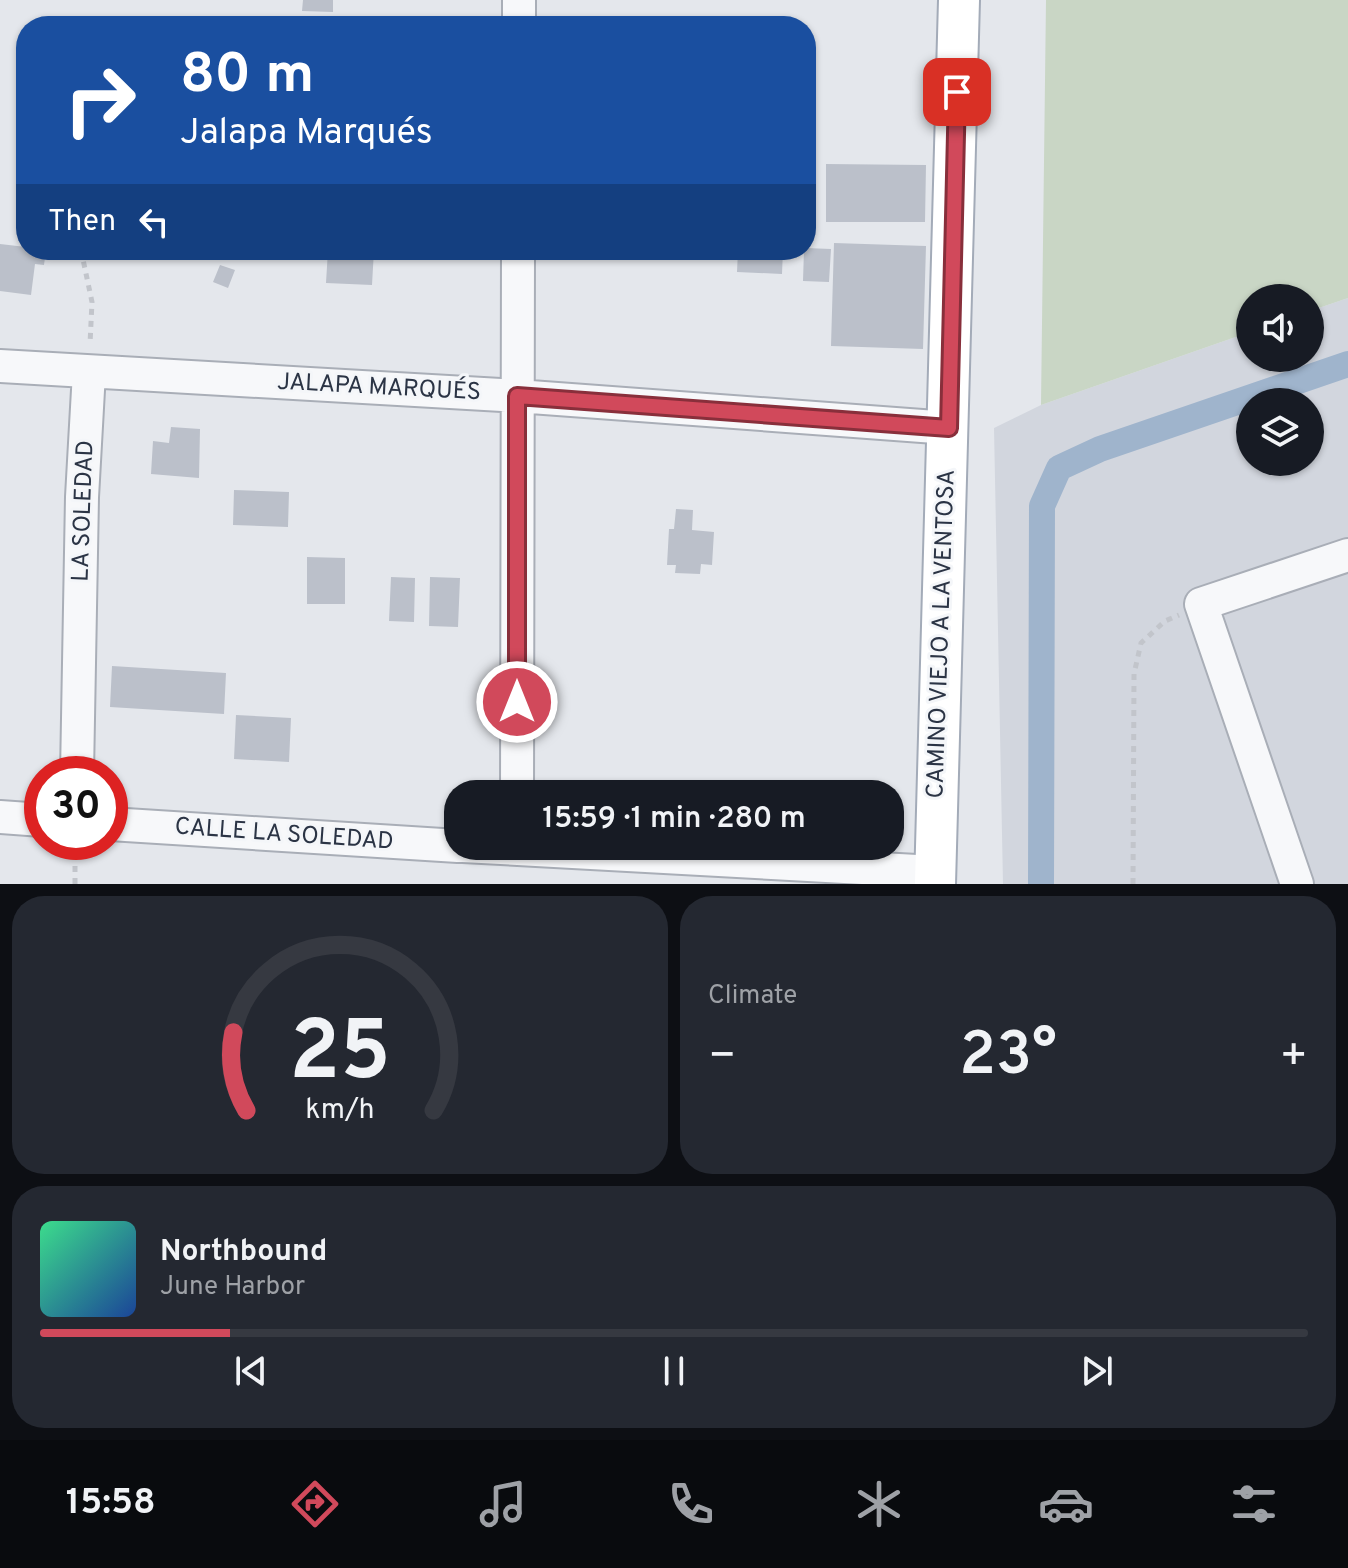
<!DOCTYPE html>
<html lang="en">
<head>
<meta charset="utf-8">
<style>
	:root { --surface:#171b24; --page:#242831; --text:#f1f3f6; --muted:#9ea1a6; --line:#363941; --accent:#d1495b }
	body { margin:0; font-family:Overpass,sans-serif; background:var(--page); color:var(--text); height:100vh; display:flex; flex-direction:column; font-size:30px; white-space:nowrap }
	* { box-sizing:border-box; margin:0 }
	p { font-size:26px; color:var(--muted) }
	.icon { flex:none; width:44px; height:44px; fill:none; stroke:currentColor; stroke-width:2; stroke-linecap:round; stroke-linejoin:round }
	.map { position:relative; height:884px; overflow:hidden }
	.side { display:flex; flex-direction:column; gap:12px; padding:12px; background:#0d0f14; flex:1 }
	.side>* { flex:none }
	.hud { position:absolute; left:16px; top:16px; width:800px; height:244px; border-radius:32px; box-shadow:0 2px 6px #0004; background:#1a4fa0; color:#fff; overflow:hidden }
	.controls { position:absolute; left:1236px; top:284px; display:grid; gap:16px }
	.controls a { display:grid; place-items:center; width:88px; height:88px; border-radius:50%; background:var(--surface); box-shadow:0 2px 6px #0004; font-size:40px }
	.speed { position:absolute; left:24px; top:756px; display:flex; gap:16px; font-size:40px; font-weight:700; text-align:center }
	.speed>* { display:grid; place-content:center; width:104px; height:104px; border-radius:50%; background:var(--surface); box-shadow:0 2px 6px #0004; line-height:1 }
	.speed .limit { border:12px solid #d22; background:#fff; color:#111 }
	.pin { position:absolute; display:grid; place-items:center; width:68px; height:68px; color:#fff; margin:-34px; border-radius:16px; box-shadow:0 4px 12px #0006 }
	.me { position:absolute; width:88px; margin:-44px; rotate:0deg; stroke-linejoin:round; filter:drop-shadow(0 0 6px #0008) }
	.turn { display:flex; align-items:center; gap:28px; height:168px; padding:0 32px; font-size:36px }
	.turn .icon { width:104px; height:104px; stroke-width:2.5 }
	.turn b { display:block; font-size:56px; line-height:68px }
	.then { display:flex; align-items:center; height:76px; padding:0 32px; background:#0003; gap:16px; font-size:30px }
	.big { font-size:60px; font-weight:600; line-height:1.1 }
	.side .tile { flex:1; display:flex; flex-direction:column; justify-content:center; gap:12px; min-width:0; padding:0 28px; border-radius:32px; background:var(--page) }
	.side .dial { align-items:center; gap:0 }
	.dial svg { height:208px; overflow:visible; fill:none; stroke:var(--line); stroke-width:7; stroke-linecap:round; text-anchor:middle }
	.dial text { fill:var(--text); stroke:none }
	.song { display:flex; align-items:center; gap:24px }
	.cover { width:96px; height:96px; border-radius:12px; background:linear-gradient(135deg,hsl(150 70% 55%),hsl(220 70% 35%)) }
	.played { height:8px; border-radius:4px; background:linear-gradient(90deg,var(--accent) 15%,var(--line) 15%) }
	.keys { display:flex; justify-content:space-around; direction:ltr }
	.heat { display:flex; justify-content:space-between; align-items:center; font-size:44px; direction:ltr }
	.side .tiles { flex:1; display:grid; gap:12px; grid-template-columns:1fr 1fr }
	.tile:last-child { grid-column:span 2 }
	.trip { position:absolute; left:444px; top:780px; width:460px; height:80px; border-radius:32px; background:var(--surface); box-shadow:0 2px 6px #0004; font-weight:600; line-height:80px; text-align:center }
	.menu { display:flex; height:128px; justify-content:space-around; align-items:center; background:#090b0e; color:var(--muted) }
	.menu .icon { width:56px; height:56px }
	.menu .on { color:var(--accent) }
	.menu b { font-size:36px; color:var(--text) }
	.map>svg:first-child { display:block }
</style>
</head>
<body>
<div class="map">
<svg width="1348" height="884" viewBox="0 0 1348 884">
	<rect width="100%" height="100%" fill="#e4e7ec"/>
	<path fill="#d2d6de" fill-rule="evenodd" d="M1348,298V884H1003L994,428L1041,405L1250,332V358H1310V311ZM1250,402H1310V462H1250Z"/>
	<path fill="#c9d6c5" d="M1046,0H1348V298L1310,311V298H1250V332L1041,405Z"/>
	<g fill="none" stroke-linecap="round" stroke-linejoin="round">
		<path stroke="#9fb4cc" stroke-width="26" d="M1041,884L1042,506L1059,468L1100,449L1348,364"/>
	</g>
	<path fill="#bbc0ca" d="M303,0H333V12L302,11Z
		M806,161H812L811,182L806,181Z
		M826,164L926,165L925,222H826Z
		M834,243L926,246L923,349L831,346Z
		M0,244L26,247V250H46L44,265L35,264L31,295L0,291Z
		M806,248L831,249L829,282L803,281L804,250Z
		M328,250H374L372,285L326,283Z
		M738,250H783L782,274L737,272Z
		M220,265L235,270L228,288L213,282Z
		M171,427L200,429L199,478L151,474L153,441L169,443Z
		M234,490L289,492L288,527L233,525Z
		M676,509L693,510L692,530L714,532L712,565L701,564L700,574L675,573L676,565H667L669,529H674Z
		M307,557L345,558V604H307Z
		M391,577L415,578L414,622L389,621Z
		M430,577L460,578L458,627L429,626Z
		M112,666L226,673L224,714L110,707Z
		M236,715L291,718L289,762L234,759Z"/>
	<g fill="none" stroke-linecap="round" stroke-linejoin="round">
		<g stroke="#a9aeb7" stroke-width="36">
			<path id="minor" d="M519,26V0
				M0,366L517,396L949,428
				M77,774L82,497L89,372
				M517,794L518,250
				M0,817L42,820
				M110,824L458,846
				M463,846L935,872
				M1297,884L1201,604L1348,555"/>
		</g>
		<g stroke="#a3abb8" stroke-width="44">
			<path id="major" d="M935,884L959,0"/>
		</g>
		<path stroke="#c2c5cb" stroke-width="5" stroke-dasharray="6 6" stroke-linecap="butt" d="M81,250L92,302L90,344
			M75,884V842
			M1133,884L1134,674L1141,643L1165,621L1179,615"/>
		<use href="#minor" stroke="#f7f8fa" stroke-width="32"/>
		<use href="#major" stroke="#fff" stroke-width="40"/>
	</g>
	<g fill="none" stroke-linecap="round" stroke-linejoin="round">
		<g stroke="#882f3b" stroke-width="20">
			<path id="route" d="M517,702V396L949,428L957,92"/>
		</g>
		<use href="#route" stroke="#d1495b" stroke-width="14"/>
	</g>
	<g text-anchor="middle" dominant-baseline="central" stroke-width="6" stroke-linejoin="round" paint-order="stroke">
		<g font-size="24" fill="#2b3445" stroke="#f4f6f9">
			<text transform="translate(379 388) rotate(3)">JALAPA MARQUÉS</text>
			<text transform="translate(84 511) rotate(-88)">LA SOLEDAD</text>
			<text transform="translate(942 634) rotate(-88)">CAMINO VIEJO A LA VENTOSA</text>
			<text transform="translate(284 835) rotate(4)">CALLE LA SOLEDAD</text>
		</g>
	</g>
</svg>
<div class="controls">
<a><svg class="icon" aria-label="sound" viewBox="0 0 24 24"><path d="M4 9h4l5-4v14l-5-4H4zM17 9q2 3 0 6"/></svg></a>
<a><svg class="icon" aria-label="layers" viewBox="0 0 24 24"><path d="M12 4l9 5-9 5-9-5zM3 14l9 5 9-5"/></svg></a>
</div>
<div class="speed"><div class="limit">30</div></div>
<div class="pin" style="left:957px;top:92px;background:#d93025"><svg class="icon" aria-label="arrive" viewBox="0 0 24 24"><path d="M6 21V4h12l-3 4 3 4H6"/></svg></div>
<svg class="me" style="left:517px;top:702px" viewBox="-20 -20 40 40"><circle r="17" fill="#d1495b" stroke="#fff" stroke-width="3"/><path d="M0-11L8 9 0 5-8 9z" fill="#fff"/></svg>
<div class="trip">15:59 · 1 min · 280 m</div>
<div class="hud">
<div class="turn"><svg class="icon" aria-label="right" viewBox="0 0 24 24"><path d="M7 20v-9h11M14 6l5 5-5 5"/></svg><div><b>80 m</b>Jalapa Marqués</div></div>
<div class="then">Then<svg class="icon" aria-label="left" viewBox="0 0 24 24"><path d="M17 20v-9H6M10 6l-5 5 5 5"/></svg></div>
</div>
</div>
<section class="side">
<div class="tiles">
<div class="tile dial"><svg viewBox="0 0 100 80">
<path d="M14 69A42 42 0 1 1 86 69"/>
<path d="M14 69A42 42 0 0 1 9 39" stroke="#d1495b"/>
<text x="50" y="56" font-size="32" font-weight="700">25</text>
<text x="50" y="72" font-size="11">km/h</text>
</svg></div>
<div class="tile"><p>Climate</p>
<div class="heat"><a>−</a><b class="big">23°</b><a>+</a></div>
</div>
<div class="tile">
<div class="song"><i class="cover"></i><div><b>Northbound</b><p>June Harbor</p></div></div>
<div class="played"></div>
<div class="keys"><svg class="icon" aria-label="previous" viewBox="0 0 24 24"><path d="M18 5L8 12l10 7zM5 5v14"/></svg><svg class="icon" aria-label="pause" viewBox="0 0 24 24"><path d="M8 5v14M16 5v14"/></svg><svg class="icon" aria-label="next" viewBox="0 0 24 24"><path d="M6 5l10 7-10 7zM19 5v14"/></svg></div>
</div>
</div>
</section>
<nav class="menu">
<b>15:58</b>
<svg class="icon on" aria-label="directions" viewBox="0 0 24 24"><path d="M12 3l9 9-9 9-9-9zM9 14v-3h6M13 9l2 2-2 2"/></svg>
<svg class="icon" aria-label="music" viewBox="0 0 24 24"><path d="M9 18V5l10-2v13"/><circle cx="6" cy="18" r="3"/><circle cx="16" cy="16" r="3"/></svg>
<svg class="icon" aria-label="phone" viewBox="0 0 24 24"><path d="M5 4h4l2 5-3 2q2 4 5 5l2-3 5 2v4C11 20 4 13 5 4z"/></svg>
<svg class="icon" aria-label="climate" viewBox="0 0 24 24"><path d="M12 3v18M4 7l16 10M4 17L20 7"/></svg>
<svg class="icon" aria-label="car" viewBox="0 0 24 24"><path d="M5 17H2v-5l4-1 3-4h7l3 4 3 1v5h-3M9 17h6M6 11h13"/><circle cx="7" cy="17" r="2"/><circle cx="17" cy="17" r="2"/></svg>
<svg class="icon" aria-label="filters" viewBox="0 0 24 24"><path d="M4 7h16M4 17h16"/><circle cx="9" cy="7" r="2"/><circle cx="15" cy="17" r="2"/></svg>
</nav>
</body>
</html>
